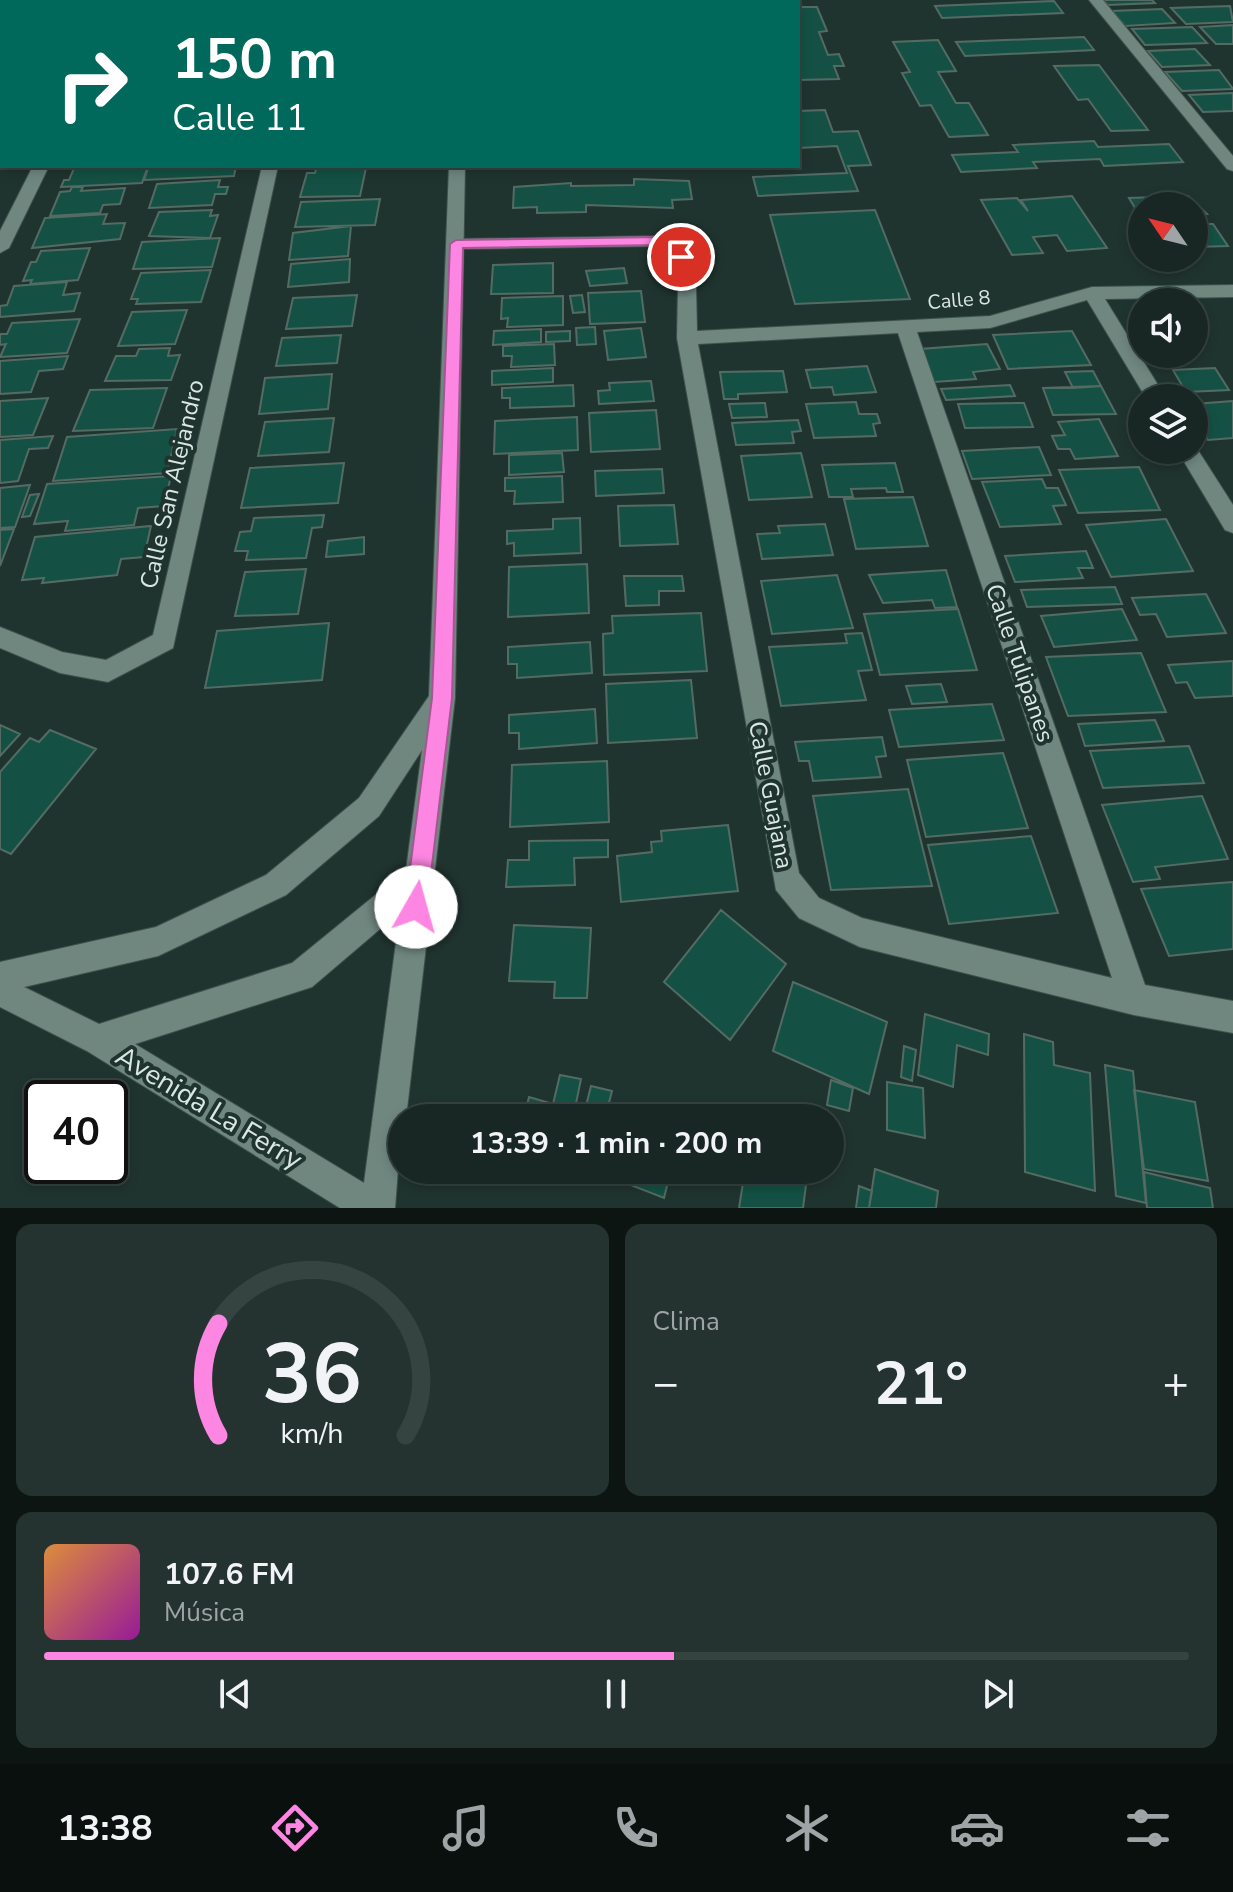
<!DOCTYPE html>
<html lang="es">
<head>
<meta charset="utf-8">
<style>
	:root { --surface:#182723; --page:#253330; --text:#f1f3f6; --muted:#9fa5a6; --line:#364441; --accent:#fd86e2 }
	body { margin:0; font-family:"Nunito Sans",sans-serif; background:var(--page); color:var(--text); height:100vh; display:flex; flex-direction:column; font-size:30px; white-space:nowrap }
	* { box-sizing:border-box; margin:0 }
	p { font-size:26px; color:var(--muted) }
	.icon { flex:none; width:44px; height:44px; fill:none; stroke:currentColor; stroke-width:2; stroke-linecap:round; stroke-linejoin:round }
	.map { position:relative; height:1208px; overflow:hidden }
	.sheet { display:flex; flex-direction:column; gap:16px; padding:16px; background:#0d1513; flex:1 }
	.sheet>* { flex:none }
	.banner { position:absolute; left:0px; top:0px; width:800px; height:168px; box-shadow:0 4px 12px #0003,0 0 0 2px var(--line); background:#00695c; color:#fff; overflow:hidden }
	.needle { width:52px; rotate:305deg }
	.tools { position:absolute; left:1128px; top:192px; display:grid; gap:16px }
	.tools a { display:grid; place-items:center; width:80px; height:80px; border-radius:50%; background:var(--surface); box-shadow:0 4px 12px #0003,0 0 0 2px var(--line); font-size:40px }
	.speed { position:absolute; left:24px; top:1080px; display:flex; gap:16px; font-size:40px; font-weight:700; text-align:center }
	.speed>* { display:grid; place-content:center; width:104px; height:104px; border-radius:50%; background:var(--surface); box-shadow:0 4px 12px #0003,0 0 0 2px var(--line); line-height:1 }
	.speed .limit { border:4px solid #111; border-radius:12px; background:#fff; color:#111 }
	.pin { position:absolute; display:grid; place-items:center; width:68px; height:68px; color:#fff; margin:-34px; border:4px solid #fff; border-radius:50%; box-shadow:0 2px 8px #0007 }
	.me { position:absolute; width:88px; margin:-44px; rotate:7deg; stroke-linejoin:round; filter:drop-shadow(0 0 6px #0008) }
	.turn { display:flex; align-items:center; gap:28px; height:168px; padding:0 40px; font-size:36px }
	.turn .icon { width:104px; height:104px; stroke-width:2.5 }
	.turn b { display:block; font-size:56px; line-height:68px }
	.big { font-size:60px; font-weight:700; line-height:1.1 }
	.sheet .tile { flex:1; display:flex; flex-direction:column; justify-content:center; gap:12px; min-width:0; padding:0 28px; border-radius:16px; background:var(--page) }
	.sheet .dial { align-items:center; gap:0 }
	.dial svg { height:208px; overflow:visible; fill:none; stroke:var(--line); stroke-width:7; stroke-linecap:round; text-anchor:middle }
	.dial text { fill:var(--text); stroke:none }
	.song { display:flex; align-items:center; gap:24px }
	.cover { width:96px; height:96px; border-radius:12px; background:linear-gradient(135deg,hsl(30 70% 55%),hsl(300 70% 35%)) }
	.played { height:8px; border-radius:4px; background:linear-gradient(90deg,var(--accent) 55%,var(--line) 55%) }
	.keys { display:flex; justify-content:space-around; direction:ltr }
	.heat { display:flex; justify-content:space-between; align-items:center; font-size:44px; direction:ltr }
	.sheet .tiles { flex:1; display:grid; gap:16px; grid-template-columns:1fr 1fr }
	.tile:last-child { grid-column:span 2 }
	.trip { position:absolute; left:388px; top:1104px; width:456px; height:80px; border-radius:40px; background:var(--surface); box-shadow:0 4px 12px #0003,0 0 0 2px var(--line); font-weight:700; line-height:80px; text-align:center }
	.tabs { display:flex; height:128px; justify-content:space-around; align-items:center; background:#0a100e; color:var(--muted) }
	.tabs .icon { width:56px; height:56px }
	.tabs .current { color:var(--accent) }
	.tabs b { font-size:36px; color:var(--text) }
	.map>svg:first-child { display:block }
</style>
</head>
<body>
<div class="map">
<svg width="1233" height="1208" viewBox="0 0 1233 1208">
	<rect width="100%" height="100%" fill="#20342f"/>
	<path fill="#145144" stroke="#546b64" stroke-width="2" d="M1103,0H1152L1155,3L1108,5Z
		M1054,1L1063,13L942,18L935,6Z
		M1230,6L1233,22L1186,24L1171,8Z
		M798,7H817L827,31L819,32L828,55L839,54L844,66H834L839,79L798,80Z
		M1162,9L1175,23L1125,26L1112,11Z
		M1233,25V44H1216L1200,27Z
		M1192,27L1207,43L1145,45L1132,29Z
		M1084,37L1094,50L965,56L956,42Z
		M938,40L956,71L938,72L956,103H969L988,135L949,137L931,105L920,106L902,73L910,72L893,42Z
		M1195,49L1210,65L1162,67L1148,51Z
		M1099,65L1148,130L1111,131L1088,99L1078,100L1054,66Z
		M1219,70L1233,89L1182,91L1165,72Z
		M1233,93V111L1203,112L1189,95Z
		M825,110L833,132L858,131L871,165L848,166L858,191L758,196L753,177L847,173L837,146L798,148V111Z
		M1094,141L1098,147L1169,144L1183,162L1104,166L1100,159L1033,162L1037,168L961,172L952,155L1018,152L1013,145Z
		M75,166H148L142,183L61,187L64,180H69Z
		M149,166H236L234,176L144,180Z
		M366,168L360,196L300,197L307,173H315L316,169Z
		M634,179L689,181L692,199L672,200L673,208L586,205V212L537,213V207L513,208L514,187L571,183V186L634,185Z
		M220,180L218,187H228L226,194H215L212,205L149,208L157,184Z
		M72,187H83L81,191L125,188L120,204L103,205L100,213L50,216L60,192L70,191Z
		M1072,196L1107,248L1067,251L1057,235L1033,237L1043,253L1012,255L981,200L1017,198L1028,211L1021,200Z
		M1188,196L1207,214L1196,215L1202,224H1213L1228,246L1194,247V206H1142L1141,218L1129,198Z
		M380,199L375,225L295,227L301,202Z
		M212,210L210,216L218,215L210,238L149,236L159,212Z
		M875,210L910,299L795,304L770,215Z
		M107,214L103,224L125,223L120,239L32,248L45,218Z
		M351,226L348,256L289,260L293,233Z
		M220,238L212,267L133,269L142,242Z
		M90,248L78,280L30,284L32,280L23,281L31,262H36L41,251Z
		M350,259L349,282L288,287L291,264Z
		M553,263V293L491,294L493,265Z
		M624,268L627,283L590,286L586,271Z
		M211,270L201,302L136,304L138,299H131L141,273Z
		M67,282L63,295L80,293L74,311L0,317V306L7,305L14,286Z
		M641,291L645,322L590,324L588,293Z
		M357,295L352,326L286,329L293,298Z
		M582,295L585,312L573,313L570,296Z
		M563,296V325L507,327L508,318L501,319L502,298Z
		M187,310L175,344L118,346L132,312Z
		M80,319L67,353L0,357L6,344L0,345V334H7L12,323Z
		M595,327L596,344L577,345L576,328Z
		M641,328L646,357L608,360L604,331Z
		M541,329V342L493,345L494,331Z
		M570,331V341L546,342V332Z
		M1072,331L1091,365L1008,369L993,335Z
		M341,335L337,363L276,366L282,338Z
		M554,344L555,365L511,367L512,356H503V346Z
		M987,344L1000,369L973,372L976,379L934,382L920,349Z
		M170,348L168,356L180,355L171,380L105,381L116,356H136L139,349Z
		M68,356L63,369L39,371L31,392L0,394V361Z
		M867,366L876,392L834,395L832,387L811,388L806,370Z
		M553,368V382L492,385V371Z
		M1215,368L1229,390L1186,392L1173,370Z
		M783,371L787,392L738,394V399H724L720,372Z
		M1093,371L1101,386L1073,388L1065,372Z
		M332,374L328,409L259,414L265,378Z
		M651,381L654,401L599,404L598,391L610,390L609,383Z
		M573,385L574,406L510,408V398H502V388Z
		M1010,385L1015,396L946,400L941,389Z
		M1101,386L1116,414L1053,415L1043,388Z
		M167,388L153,428L73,431L90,390Z
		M48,398L33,435L0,437V401Z
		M1233,401V438L1208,440L1199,425L1194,426V404Z
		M856,402L859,414H877L880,423L873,424L876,436L814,438L806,404Z
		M765,403L767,417L732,418L729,404Z
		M1024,403L1033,427L965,428L958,404Z
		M656,410L660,449L591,452L589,413Z
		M577,417L578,450L494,454L495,421Z
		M334,418L329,452L258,456L265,422Z
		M1099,419L1118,456L1075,459L1070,449H1058L1052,436L1065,435L1058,422Z
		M798,420L801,431L792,432L794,443L736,445L732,423Z
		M177,429L167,473L53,481L67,437Z
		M53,436L48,448L29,449L18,481L0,483V440Z
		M1039,447L1051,475L972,479L962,451Z
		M562,453L564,472L509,475V455Z
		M801,453L812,497L749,500L741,456Z
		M344,463L338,503L241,508L250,468Z
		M895,463L903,492H887L886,488L851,489L853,497H829L822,465Z
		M1139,467L1160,510L1078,513L1059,470Z
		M662,469L664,493L596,496L595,471Z
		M171,476L164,506L138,508L134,525L65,531L68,521L34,524L47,484Z
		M562,476L563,502L514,504L515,491H505V478Z
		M1042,479L1046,488H1058L1066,505L1053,506L1061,524L1000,527L982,482Z
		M30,485L15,527L0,528V488Z
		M39,494L30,516L22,517L30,495Z
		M913,497L928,546L856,549L844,499Z
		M674,505L678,544L620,546L618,506Z
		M324,515L322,527L312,528L306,558L246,560L248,551H235L240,532L251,531L254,518Z
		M580,518L581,553L514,556V543L507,544V531L553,529V519Z
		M1166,519L1193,571L1111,577L1086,525Z
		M825,524L833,555L762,559L757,534L780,533L778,526Z
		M151,526L144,557L121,559L117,575L42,583L44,578L22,580L35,537Z
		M14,529L0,566V530Z
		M364,537V554L326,557L328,541Z
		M1086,551L1093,568H1078L1083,578L1015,582L1005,556Z
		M587,564L589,613L508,617L509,567Z
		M306,569L298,614L235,616L245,572Z
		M946,570L957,607L935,608L932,600L883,603L869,575Z
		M837,575L853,628L772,634L761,581Z
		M624,576H682L684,591H659V605L626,606Z
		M1115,587L1122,604L1027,607L1021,590Z
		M1206,594L1226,633L1167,637L1156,614L1140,615L1132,598Z
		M958,609L977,670L880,675L864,614Z
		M1122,609L1137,640L1054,647L1041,616Z
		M701,613L707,671L604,675L603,634L613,633L612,616Z
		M329,623L322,680L205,688L217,631Z
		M862,633L872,670L858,671L866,700L781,706L769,647L847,643L845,634Z
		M590,642L592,673L517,678V664H508V647Z
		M1141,653L1166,712L1068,716L1046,657Z
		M1233,661V696L1195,698L1187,682L1176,683L1168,665Z
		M691,680L697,738L608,743L606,684Z
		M941,684L947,702L912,704L906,686Z
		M992,704L1004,740L899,747L889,710Z
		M595,709L597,743L519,749V733H509V715Z
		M1155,720L1164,741L1085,746L1078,724Z
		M0,725L20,734L0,756Z
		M50,730L96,749L11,854L0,849V772L30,738L39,742Z
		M882,737L886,756L876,757L881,777L813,781L809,761H799L795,742Z
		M1189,746L1204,783L1103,788L1090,751Z
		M1003,753L1028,828L926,837L907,760Z
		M607,761L609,822L510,827L512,765Z
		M908,789L932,886L831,890L813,796Z
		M1202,796L1228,859L1155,867L1160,879L1133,882L1102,805Z
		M728,825L738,891L621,902L617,856L652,852L651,842L662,841L661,831Z
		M1031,836L1058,913L949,924L928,845Z
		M608,840V857L574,858L575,885L506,887L508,860H529V841Z
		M1233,882V949L1169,956L1141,889Z
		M721,910L786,964L730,1040L664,982Z
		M514,925L591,928L587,998H554L555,982L509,981Z
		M793,982L887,1022L869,1094L773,1051Z
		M925,1014L989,1034L988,1055L957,1045L953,1087L918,1075Z
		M1024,1034L1053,1042L1054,1065L1090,1073L1095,1191L1025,1172Z
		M904,1046L916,1050L912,1081L901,1077Z
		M1105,1065L1133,1071L1146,1203L1116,1196Z
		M560,1075L581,1079L573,1118H524L529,1097L553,1104Z
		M831,1080L853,1088L849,1111L827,1105Z
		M887,1082L923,1088L925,1138L887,1130Z
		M591,1086L612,1091L605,1118H583Z
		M1134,1090L1195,1102L1208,1181L1144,1169Z
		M650,1104L687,1118H647Z
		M875,1169L938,1191L936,1208H869Z
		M531,1170H562L559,1184L529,1176Z
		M632,1170H671L664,1198L628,1184Z
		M745,1170H808L803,1208H739Z
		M1144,1172L1210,1188L1213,1208H1147Z
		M859,1186L872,1191L869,1208H856Z"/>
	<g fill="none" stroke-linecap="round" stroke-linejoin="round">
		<g stroke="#3f514c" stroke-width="2">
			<path id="street" d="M0,0H46L0,5Z
				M1089,0H1103L1233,156V171L1227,169Z
				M0,91H2V99H0Z
				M33,166H49L9,248L0,253V231Z
				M262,166H278L173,648L108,682L60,673L0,648V627L62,652L106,660L153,635Z
				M661,236L690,257L696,286L697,331L990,316L1092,287L1233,285V297L1105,299L1166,398H1146L1087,300L990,328L917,332L1145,985L1233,1001V1033L1134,1015L860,947L799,918L776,890L677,338L678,286L673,259L657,246L456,249L447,244L456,239ZM898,333L1112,978L862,918L819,898L799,873L698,344Z
				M1194,444L1233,505V533L1225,530L1177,450H1194Z"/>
		</g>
		<g stroke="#3f514c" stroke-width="2">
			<path id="secondary" d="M450,0H464V2H450Z
				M449,166H465L455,698L406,1118H402L395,1208H340L87,1051L0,1007V962L156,927L266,875L359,798L429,696ZM422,750L406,870L292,963L99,1024L24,987L158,956L286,895L379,816ZM400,912L364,1183L135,1044L312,987Z"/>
		</g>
		<use href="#street" fill="#708780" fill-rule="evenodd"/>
		<use href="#secondary" fill="#708780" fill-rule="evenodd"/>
	</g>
	<path fill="#fd86e2" stroke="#a45793" stroke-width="2" d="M661,237L686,254V260H677L658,245L463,248L452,698L427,907L424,915L416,918L408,915L405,907L432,698L450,244L456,240Z"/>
	<g text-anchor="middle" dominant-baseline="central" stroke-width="8" stroke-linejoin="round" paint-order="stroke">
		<g font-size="20" fill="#dae7e3" stroke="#20342f">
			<text transform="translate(959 300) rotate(-5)">Calle 8</text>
		</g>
		<g font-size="24" fill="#dae7e3" stroke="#20342f">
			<text transform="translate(172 484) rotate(-77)">Calle San Alejandro</text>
			<text transform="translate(1020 663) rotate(71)">Calle Tulipanes</text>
			<text transform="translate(771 795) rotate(79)">Calle Guajana</text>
		</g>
		<g font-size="28" fill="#dae7e3" stroke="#20342f">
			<text transform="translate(209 1108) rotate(31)">Avenida La Ferry</text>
		</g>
	</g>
</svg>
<div class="tools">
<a><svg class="needle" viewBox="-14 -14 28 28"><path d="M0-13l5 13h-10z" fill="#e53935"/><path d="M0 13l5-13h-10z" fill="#9fa5a6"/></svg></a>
<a><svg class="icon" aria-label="sound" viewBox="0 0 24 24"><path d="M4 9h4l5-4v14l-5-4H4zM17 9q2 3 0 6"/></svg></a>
<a><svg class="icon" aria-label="layers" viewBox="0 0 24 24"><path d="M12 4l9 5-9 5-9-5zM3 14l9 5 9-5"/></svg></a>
</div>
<div class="speed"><div class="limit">40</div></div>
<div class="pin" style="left:681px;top:257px;background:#d93025"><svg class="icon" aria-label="arrive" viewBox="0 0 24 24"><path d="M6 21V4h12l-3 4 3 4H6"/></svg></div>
<svg class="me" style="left:416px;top:907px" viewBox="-20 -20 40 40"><circle r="19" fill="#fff"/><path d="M0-13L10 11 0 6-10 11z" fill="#fd86e2"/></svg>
<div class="trip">13:39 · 1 min · 200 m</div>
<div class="banner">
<div class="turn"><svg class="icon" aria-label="right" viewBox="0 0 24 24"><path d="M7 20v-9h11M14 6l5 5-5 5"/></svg><div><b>150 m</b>Calle 11</div></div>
</div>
</div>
<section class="sheet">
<div class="tiles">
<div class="tile dial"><svg viewBox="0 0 100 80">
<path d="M14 69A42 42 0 1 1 86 69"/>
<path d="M14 69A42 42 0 0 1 14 26" stroke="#fd86e2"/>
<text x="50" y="56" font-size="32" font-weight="700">36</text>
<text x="50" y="72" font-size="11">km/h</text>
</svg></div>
<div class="tile"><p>Clima</p>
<div class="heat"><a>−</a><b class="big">21°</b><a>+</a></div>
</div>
<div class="tile">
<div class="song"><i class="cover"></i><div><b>107.6 FM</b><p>Música</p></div></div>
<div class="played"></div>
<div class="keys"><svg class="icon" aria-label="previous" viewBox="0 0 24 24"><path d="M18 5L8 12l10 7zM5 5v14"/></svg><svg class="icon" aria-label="pause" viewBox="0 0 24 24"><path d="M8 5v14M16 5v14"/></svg><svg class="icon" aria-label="next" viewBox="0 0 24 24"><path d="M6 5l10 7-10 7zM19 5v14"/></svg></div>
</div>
</div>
</section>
<nav class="tabs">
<b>13:38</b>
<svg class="icon current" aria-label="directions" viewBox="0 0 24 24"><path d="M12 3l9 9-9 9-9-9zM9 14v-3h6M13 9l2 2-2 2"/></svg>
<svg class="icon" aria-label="music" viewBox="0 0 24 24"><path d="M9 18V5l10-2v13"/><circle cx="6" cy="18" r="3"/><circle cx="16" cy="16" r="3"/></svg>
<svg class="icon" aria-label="phone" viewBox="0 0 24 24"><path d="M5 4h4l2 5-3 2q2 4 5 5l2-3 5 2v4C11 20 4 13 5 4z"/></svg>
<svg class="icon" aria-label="climate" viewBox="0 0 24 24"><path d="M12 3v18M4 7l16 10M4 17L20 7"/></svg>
<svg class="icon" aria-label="car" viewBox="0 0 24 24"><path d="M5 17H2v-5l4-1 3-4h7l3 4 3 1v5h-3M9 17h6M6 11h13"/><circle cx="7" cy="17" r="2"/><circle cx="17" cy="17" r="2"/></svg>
<svg class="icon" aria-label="filters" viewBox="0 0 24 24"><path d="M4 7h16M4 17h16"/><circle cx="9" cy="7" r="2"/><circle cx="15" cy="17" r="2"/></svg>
</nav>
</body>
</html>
